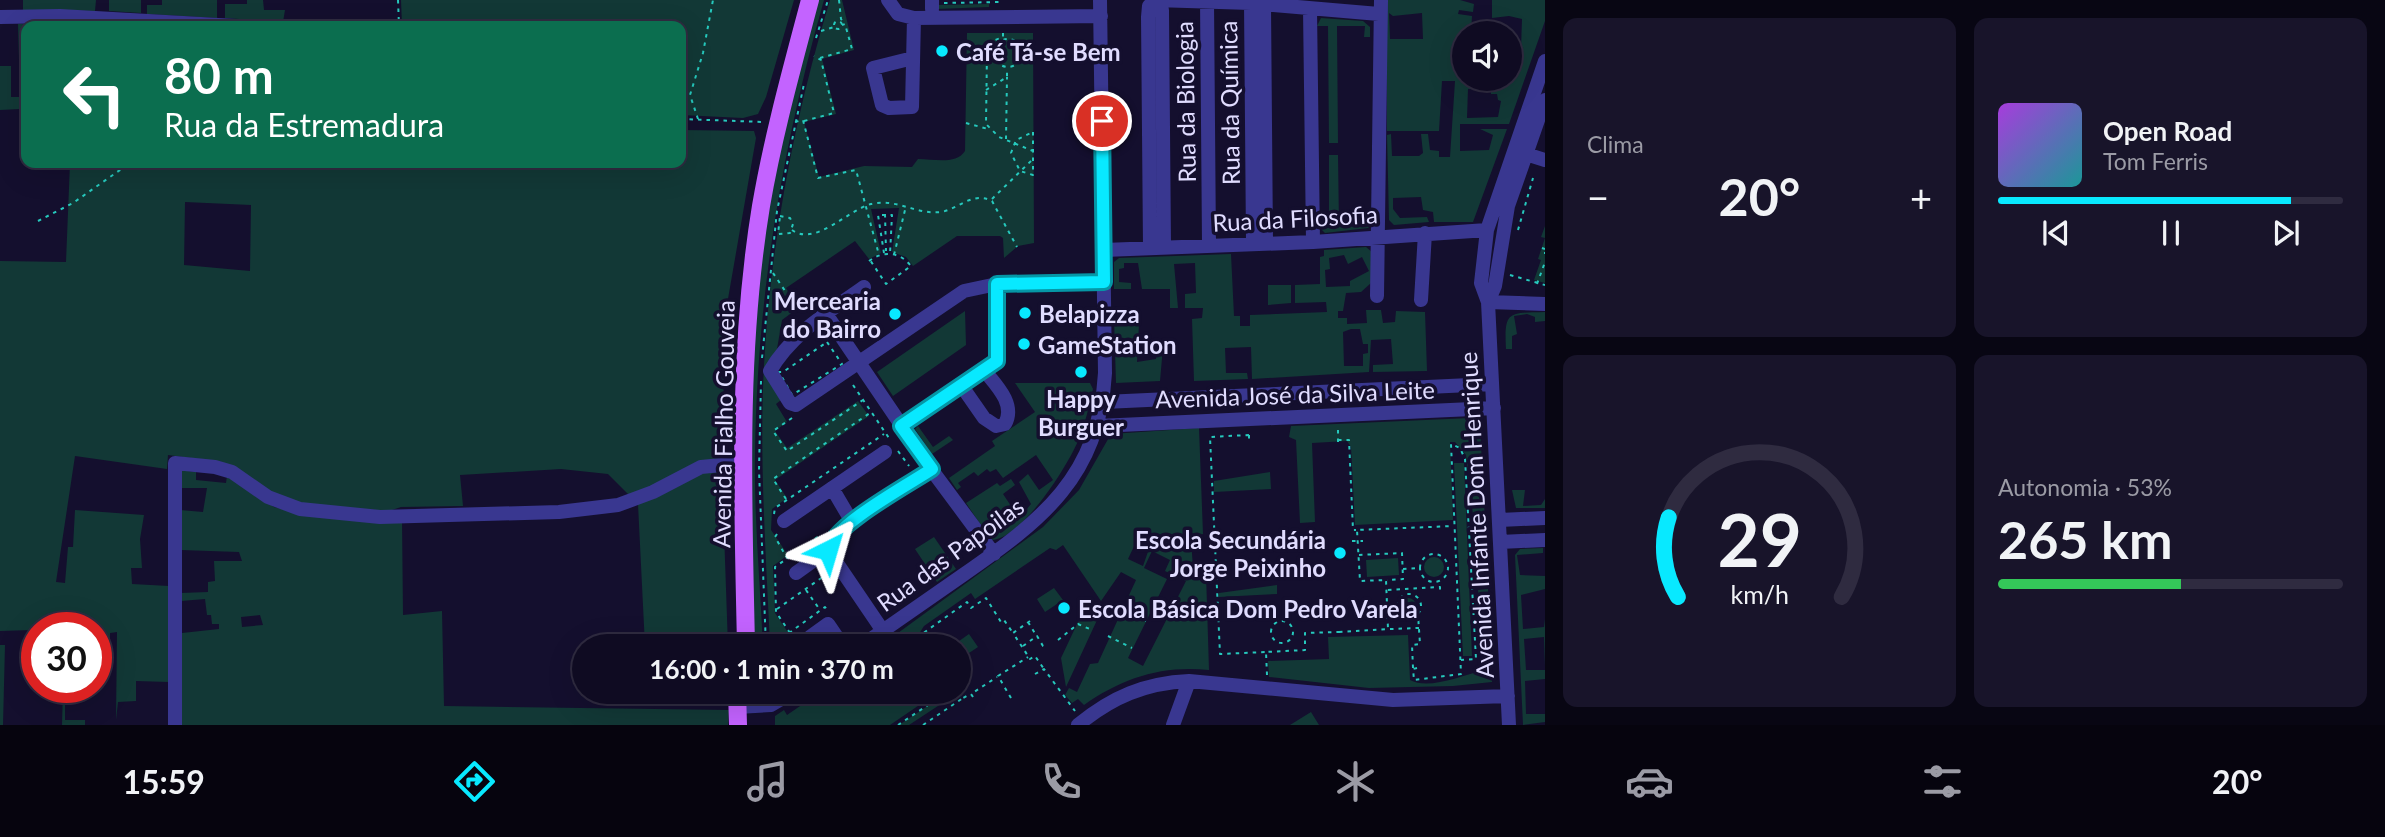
<!DOCTYPE html>
<html lang="pt">
<head>
<meta charset="utf-8">
<style>
	:root { --surface:#0f0b22; --page:#18142a; --text:#f1f3f6; --muted:#9b9ba5; --line:#2f2b40; --accent:#08e9ff }
	body { margin:0; font-family:Lato,sans-serif; background:var(--page); color:var(--text); height:100vh; display:flex; flex-direction:column; font-size:26px; white-space:nowrap }
	* { box-sizing:border-box; margin:0 }
	p { font-size:23px; color:var(--muted) }
	.icon { flex:none; width:38px; height:38px; fill:none; stroke:currentColor; stroke-width:2; stroke-linecap:round; stroke-linejoin:round }
	.map { position:relative; flex:1; overflow:hidden }
	.side { display:flex; flex-direction:column; gap:18px; padding:18px; background:#080613; width:840px }
	.side>* { flex:none }
	.banner { position:absolute; left:21px; top:21px; width:665px; height:147px; border-radius:14px; box-shadow:0 7px 28px #0002,0 0 0 2px var(--line); background:#0b6e4f; color:#fff; overflow:hidden }
	.fabs { position:absolute; left:1452px; top:21px; display:grid; gap:14px }
	.fabs a { display:grid; place-items:center; width:70px; height:70px; border-radius:50%; background:var(--surface); box-shadow:0 7px 28px #0002,0 0 0 2px var(--line); font-size:35px }
	.speed { position:absolute; left:21px; top:612px; display:flex; gap:14px; font-size:35px; font-weight:700; text-align:center }
	.speed>* { display:grid; place-content:center; width:91px; height:91px; border-radius:50%; background:var(--surface); box-shadow:0 7px 28px #0002,0 0 0 2px var(--line); line-height:1 }
	.speed .limit { border:10px solid #d22; background:#fff; color:#111 }
	.pin { position:absolute; display:grid; place-items:center; width:60px; height:60px; color:#fff; margin:-30px; border:4px solid #fff; border-radius:50%; box-shadow:0 2px 7px #0007 }
	.me { position:absolute; width:77px; margin:-38px; rotate:40deg; stroke-linejoin:round; filter:drop-shadow(0 0 5px #0008) }
	.turn { display:flex; align-items:center; gap:24px; height:147px; padding:0 28px; font-size:32px }
	.turn .icon { width:91px; height:91px; stroke-width:2.5 }
	.turn b { display:block; font-size:49px; line-height:60px }
	.big { font-size:52px; font-weight:700; line-height:1.1 }
	.side .tile { flex:1; display:flex; flex-direction:column; justify-content:center; gap:10px; min-width:0; padding:0 24px; border-radius:14px; background:var(--page) }
	.side .dial { align-items:center; gap:0 }
	.dial svg { height:182px; overflow:visible; fill:none; stroke:var(--line); stroke-width:7; stroke-linecap:round; text-anchor:middle }
	.dial text { fill:var(--text); stroke:none }
	.song { display:flex; align-items:center; gap:21px }
	.cover { width:84px; height:84px; border-radius:10px; background:linear-gradient(135deg,hsl(280 70% 55%),hsl(180 70% 35%)) }
	.played { height:7px; border-radius:4px; background:linear-gradient(90deg,var(--accent) 85%,var(--line) 85%) }
	.keys { display:flex; justify-content:space-around; direction:ltr }
	.heat { display:flex; justify-content:space-between; align-items:center; font-size:38px; direction:ltr }
	.charge { height:10px; border-radius:5px; background:linear-gradient(90deg,#34c759 53%,var(--line) 0) }
	.side .tiles { flex:1; display:grid; gap:18px; grid-template-columns:repeat(2,1fr) }
	.trip { position:absolute; left:572px; top:634px; width:399px; height:70px; border-radius:35px; background:var(--surface); box-shadow:0 7px 28px #0002,0 0 0 2px var(--line); font-weight:700; line-height:70px; text-align:center }
	.tabs { display:flex; height:112px; justify-content:space-around; align-items:center; background:#06040e; color:var(--muted) }
	.tabs .icon { width:49px; height:49px }
	.tabs .selected { color:var(--accent) }
	.tabs b { font-size:32px; color:var(--text) }
	main { display:flex; flex:1; min-height:0 }
	.map>svg:first-child { display:block }
</style>
</head>
<body>
<main>
<div class="map">
<svg width="1545" height="725" viewBox="0 0 1545 725">
	<rect width="100%" height="100%" fill="#140f2e"/>
	<path fill="#123836" fill-rule="evenodd" d="M23,0H96L95,11L23,10Z
		M109,0H141V13L109,11Z
		M162,0H217V18L147,14V5H162Z
		M247,0H263L264,10H285L283,22L225,18V4H247Z
		M401,0H794L766,97L758,114L743,118L681,115V26H402Z
		M817,0H824C781,151 757,298 755,455C754,518 760,582 763,646H752C749,494 745,341 770,191C780,127 801,63 817,0Z
		M830,0H842L854,50L822,59L836,114L804,122L819,177L864,166L912,167L918,159C934,159 956,165 965,151L967,33H1033L1034,243L1018,246L1004,258L1003,238L1000,236H957L913,266L906,257L892,252L899,208L871,209L881,253L869,259L855,241L786,288L798,308L782,320L777,349L765,371L781,400L776,404L787,422L775,431L787,448L858,401L869,416L775,480L787,498L772,509L771,530L788,555L773,566L775,613L789,634L777,646H770C766,552 759,458 764,365C771,240 794,119 830,0Z
		M1387,0H1460L1474,4L1473,12L1459,10L1458,14L1472,16L1471,33H1465L1466,85L1507,87L1508,81H1512L1510,48H1521L1522,19L1509,16L1492,18V0H1545V21L1509,124H1460V151L1489,150L1493,135L1480,129H1507L1473,222H1434L1433,212L1423,210L1421,197L1393,198V209L1400,218L1427,217L1429,222L1394,225L1389,220L1387,135L1391,134L1392,156H1419L1423,153L1421,134H1428L1430,150L1439,151V157H1450L1455,81H1442L1439,131H1387ZM1389,13L1393,16L1422,13L1423,39H1390ZM1468,89L1491,90V94H1497L1498,100L1501,101L1498,117L1467,118Z
		M989,4V7L936,9L937,5Z
		M1321,18L1363,21L1370,27V37H1364L1365,26H1337L1338,143H1329L1328,26H1317Z
		M18,24H58L26,26L25,120H20V109L0,110V66H11V97H20Z
		M681,130L754,131L756,138L725,316L722,474L728,646H645L638,504L608,474L561,469L460,475L463,506L401,507L389,511L307,505L273,494L222,462L168,455L167,469L75,456L56,582L65,583L68,547H73L75,510L144,515L140,539L142,568H131L132,584L169,586V682L136,681V701L118,702L116,720L117,632L110,633V669L96,668V628L0,631V261L66,262L70,163H681ZM185,202L251,205L250,271L184,265Z
		M1329,155H1338L1339,226H1366L1368,213H1372V225L1368,228L1325,233L1319,227L1329,226Z
		M1545,226V283L1534,280L1541,260L1538,259L1545,238L1541,237Z
		M1366,247L1372,252L1371,283L1361,292L1346,293L1343,311H1338V318H1347V324L1367,323L1366,310H1381L1383,323L1395,322L1396,311L1425,312L1427,371L1373,372V365L1393,364L1391,339L1371,340L1369,372L1252,379L1251,347L1225,348L1226,373H1247L1248,379L1194,381L1192,319L1202,318L1203,308H1185V294L1196,293L1195,263L1174,264L1178,308H1170V289H1142L1138,263H1124V268L1119,269V282L1131,283V289H1114V262L1119,258L1231,254L1234,316H1240V326H1250V315L1327,312L1326,302L1295,303V285L1320,284V257L1324,256V250ZM1344,255L1348,264L1362,257L1369,271L1350,281V286L1326,287L1325,270L1330,269L1329,258ZM1351,329H1360L1363,344H1368V353L1363,354V366H1344L1343,332Z
		M1268,285H1291V303L1268,305Z
		M965,311L966,345L893,396L877,372Z
		M1545,312V321L1535,322V317L1527,314L1514,316L1517,334L1512,336V349H1506C1504,311 1508,313 1545,312Z
		M1114,318L1134,320L1139,324L1137,362L1156,359L1157,347H1163L1160,381L1116,383Z
		M1015,383H1090L1093,389C1089,406 1085,425 1078,441C1067,467 1022,539 991,540L966,503L997,483L1000,486L1011,479L1015,485L1003,494L1017,515L1021,516L1031,504L1019,482L1028,474L1039,490L1053,480L1036,455L1003,478L996,469L990,472L987,469L978,476L974,472L958,483L961,487L957,490L949,478L995,446L992,441L1035,412Z
		M1470,418L1480,426L1488,577L1481,573L1478,558L1466,455L1455,442H1450L1453,520L1355,525L1351,447L1347,441L1312,443L1315,522L1300,523L1296,440L1289,437L1291,426Z
		M918,426L933,447L949,436L953,440L932,454L915,429Z
		M1199,428L1203,534L1191,539L1193,568L1206,573L1209,670C1162,665 1122,678 1084,705L1078,699L1072,703L1065,695L1069,688L1077,692L1090,664L1098,663L1136,580L1121,572L1101,601L1063,545L1056,550L1050,548L975,599L971,593L924,626L917,637L922,646H913L906,635L890,646L887,641L1043,527L1079,490L1111,434ZM1137,540L1150,546L1143,566L1128,559ZM1152,551L1170,560L1165,571L1186,581L1143,666L1128,658L1167,579L1144,568Z
		M1454,463H1464L1472,656H1463Z
		M179,470L196,472V480L226,483L227,476L274,507L305,515L402,519L403,615L442,611L444,706L729,710L728,725H179L182,633L219,629V624H212L211,615H207L205,599L181,601V593L208,592V582L215,581L214,561H242L239,552L181,550L180,510L203,512L207,488H180ZM260,615L263,625L242,627L241,617Z
		M1270,472L1271,489L1214,492V481Z
		M1512,490H1525L1523,506L1541,505L1545,499V508H1516Z
		M934,537L956,569L937,582L915,549Z
		M1276,541V551L1216,549V544Z
		M1543,548V553L1517,555L1520,575L1545,576V589L1521,595L1523,629L1544,627L1545,619V666L1544,637L1524,639L1526,670H1545V679L1525,681L1526,714H1545V722L1523,725L1515,555L1520,549Z
		M1424 567a10 10 0 1 1 20 0a10 10 0 1 1-20 0Z
		M1398,558L1399,575L1367,577L1366,560Z
		M1277,585V594L1219,597V593Z
		M1054,588L1063,600L1045,612L1037,599Z
		M1488,589L1492,682L1453,686L1369,688L1269,677L1268,661L1329,659L1328,637L1408,635L1410,680C1428,690 1461,676 1481,671L1484,667L1478,590Z
		M1400 606a8 8 0 1 1 16 0a8 8 0 1 1-16 0Z
		M1104,605L1066,687L1061,658L1078,622Z
		M969,634L978,647L960,659L959,646H952Z
		M0,645H5L3,725H0Z
		M63,688H90L83,689V702L65,703V720H85V725H62Z
		M822,691H932L934,695L890,725H775V716L784,710L787,715Z
		M941,697L944,702L909,725H899Z
		M1311,712L1319,725H1290Z"/>
	<g fill="none" stroke-linecap="round" stroke-linejoin="round">
		<path stroke="#26c9bd" stroke-width="2" stroke-dasharray="3.5 5" stroke-linecap="butt" d="M398,0L399,26
			M839,0L841,19L844,23
			M944,3L1001,2
			M834 25a4 4 0 1 1 8 0a4 4 0 1 1-8 0Z
			M821,31L834,27
			M1003,33V37L990,42L987,51L986,124L999,137L1033,151
			M816,38L828,0
			M994 53a14 14 0 1 1 28 0a14 14 0 1 1-28 0Z
			M820,58L852,49L845,24L842,25
			M986,90L1007,77V69
			M681,119L764,122
			M698,119L690,95L703,53L713,0
			M804,121L834,113L821,60L814,56
			M795,122L803,120L818,178L856,170L879,255
			M966,123L988,129
			M1033,132V175L1020,171L1011,153L1016,140Z
			M1006,139L1007,77
			M992,199L1033,159
			M885,214L886,251
			M780,216L790,218L793,224L790,233L778,234Z
			M38,221L73,203L130,163
			M792,230C815,247 848,210 871,204C897,198 916,215 941,212C959,209 972,191 992,201L1017,247
			M1518,230L1533,178
			M1542,248L1545,249
			M1545,252V254
			M884,253L878,215H892L890,254
			M894,255L906,206
			M869,261C884,250 900,252 911,266L886,284L870,260
			M773,273L798,310
			M1510,275L1545,285
			M1537,284L1545,262
			M827,342L842,364L792,395L779,372H783Z
			M762,358L777,211L804,84
			M761,381L759,470L766,646
			M853,385L891,441
			M792,418L773,431L787,451L863,400
			M1338,430V442
			M1249,435L1210,437L1220,654L1266,652
			M1249,435V443
			M1338,440H1349L1353,530H1356
			M898,451L909,466
			M786,499L773,479L870,413
			M774,514L775,508L884,434
			M777,534L775,537L787,558
			M1352,541H1363
			M1420 568a14 14 0 1 1 28 0a14 14 0 1 1-28 0Z
			M1359,555L1402,553L1403,579L1387,580
			M1403,569L1419,568
			M806,590L820,610
			M1388,590L1440,587V592
			M1397 606a12 12 0 1 1 24 0a12 12 0 1 1-24 0Z
			M777,609L827,574
			M1122,610L1146,621
			M1030,621L1013,633L1030,659L1035,656L1044,669
			M1271 632a11 11 0 1 1 22 0a11 11 0 1 1-22 0Z
			M1028,622L1036,635
			M1390,629L1419,628
			M1339,632L1388,629L1386,580L1360,581L1357,530L1453,526
			M789,633L825,607L828,611
			M790,633L776,612L775,567L819,536
			M1108,636L1132,648
			M1058,640L1078,624L1092,630
			M905,641L909,646
			M930,646L922,634L967,602L971,608L986,598L1001,622L1004,620L1013,633
			M1023,646L1037,636L1043,646H1048
			M1413,668L1412,645L1420,644L1418,615
			M1417,668L1413,669L1414,680L1461,674L1451,444L1460,448L1465,459L1476,659L1461,660
			M1035,674L1044,669L1075,711
			M1267,675L1266,652L1305,650V633L1339,632V627
			M959,691L963,698L970,694
			M973,697L971,694L997,677
			M1011,698L998,676L1028,657
			M898,725L943,695L950,696L957,691
			M923,725L963,698"/>
		<path stroke="#393790" stroke-width="14" d="M888,0L898,14L914,18
			M1155,0L1251,3L1379,14
			M1207,0L1209,245
			M1251,3L1253,244
			M1264,5L1266,243
			M932,9V0
			M1310,9L1313,242
			M0,17L60,16L236,26
			M913,58L873,68L882,105L889,108L912,107L914,18L1101,16
			M1520,152L1545,160
			M1150,248L1148,17L1149,6L1155,0L1162,10L1164,247
			M1104,250L1313,242L1487,230
			M864,287C829,312 792,333 770,371L790,403L796,405L964,291L997,284L1104,282
			M1377,296L1381,0
			M1421,300L1425,233
			M1488,302L1495,286L1508,206L1545,100
			M1488,302L1545,304
			M826,314L931,469L994,554
			M961,385L984,418L996,426L1005,424C1016,404 996,385 984,370
			M1104,402L1492,384
			M901,426L997,361V284
			M1098,426L1494,408
			M832,488L852,522
			M1500,520L1545,518
			M784,521L885,452
			M1500,542L1545,540
			M828,550L883,631
			M796,573L828,550C833,525 908,485 931,469
			M810,637L828,624L843,646
			M861,646C895,622 929,599 963,575C1042,520 1099,477 1105,373L1100,0
			M737,707L771,705L795,691
			M175,725V463L215,467L232,472L268,497L300,509L380,517L559,512L618,505L653,492L701,467L732,464
			M1078,725C1112,697 1145,683 1189,681L1393,700L1508,696
			M1173,725L1189,681
			M1509,725L1488,302L1481,283L1487,230L1545,61"/>
		<path stroke="#c363ff" stroke-width="18" d="M746,646C743,499 737,352 761,206C773,136 792,68 810,0
			M737,691L738,725"/>
	</g>
	<g fill="none" stroke-linecap="round" stroke-linejoin="round">
		<g stroke="#0597a6" stroke-width="18">
			<path id="route" d="M828,550C833,525 908,485 932,469L901,426L997,361V284L1104,282L1102,121"/>
		</g>
		<use href="#route" stroke="#08e9ff" stroke-width="12"/>
	</g>
	<g fill="#08e9ff" stroke="#140f2e" stroke-width="2.5">
		<circle cx="942" cy="51" r="7"/>
		<circle cx="1025" cy="313" r="7"/>
		<circle cx="895" cy="314" r="7"/>
		<circle cx="1024" cy="344" r="7"/>
		<circle cx="1081" cy="372" r="7"/>
		<circle cx="1340" cy="553" r="7"/>
		<circle cx="1064" cy="608" r="7"/>
	</g>
	<g text-anchor="middle" dominant-baseline="central" stroke-width="7" stroke-linejoin="round" paint-order="stroke">
		<g font-size="24" font-weight="bold" fill="#e0dcff" stroke="#140f2e" text-anchor="start">
			<text x="956" y="51">Café Tá-se Bem</text>
			<text x="881" y="300" text-anchor="end">Mercearia<tspan x="881" dy="28">do Bairro</tspan></text>
			<text x="1039" y="313">Belapizza</text>
			<text x="1038" y="344">GameStation</text>
			<text x="1081" y="398" text-anchor="middle">Happy<tspan x="1081" dy="28">Burguer</tspan></text>
			<text x="1326" y="539" text-anchor="end">Escola Secundária<tspan x="1326" dy="28">Jorge Peixinho</tspan></text>
			<text x="1078" y="608">Escola Básica Dom Pedro Varela</text>
		</g>
		<g font-size="24" fill="#e0dcff" stroke="#140f2e">
			<text transform="translate(1185 102) rotate(-91)">Rua da Biologia</text>
			<text transform="translate(1229 103) rotate(-91)">Rua da Química</text>
			<text transform="translate(1295 218) rotate(-3)">Rua da Filosofia</text>
			<text transform="translate(1295 394) rotate(-2)">Avenida José da Silva Leite</text>
			<text transform="translate(723 424) rotate(-89)">Avenida Fialho Gouveia</text>
			<text transform="translate(1476 515) rotate(-93)">Avenida Infante Dom Henrique</text>
			<text transform="translate(950 554) rotate(-36)">Rua das Papoilas</text>
		</g>
	</g>
</svg>
<div class="fabs">
<a><svg class="icon" aria-label="sound" viewBox="0 0 24 24"><path d="M4 9h4l5-4v14l-5-4H4zM17 9q2 3 0 6"/></svg></a>
</div>
<div class="speed"><div class="limit">30</div></div>
<div class="pin" style="left:1102px;top:121px;background:#d93025"><svg class="icon" aria-label="arrive" viewBox="0 0 24 24"><path d="M6 21V4h12l-3 4 3 4H6"/></svg></div>
<svg class="me" style="left:828px;top:550px" viewBox="-20 -20 40 40"><path d="M0-17L14 15 0 8-14 15z" fill="#08e9ff" stroke="#fff" stroke-width="4"/></svg>
<div class="trip">16:00 · 1 min · 370 m</div>
<div class="banner">
<div class="turn"><svg class="icon" aria-label="left" viewBox="0 0 24 24"><path d="M17 20v-9H6M10 6l-5 5 5 5"/></svg><div><b>80 m</b>Rua da Estremadura</div></div>
</div>
</div>
<section class="side">
<div class="tiles">
<div class="tile"><p>Clima</p>
<div class="heat"><a>−</a><b class="big">20°</b><a>+</a></div>
</div>
<div class="tile">
<div class="song"><i class="cover"></i><div><b>Open Road</b><p>Tom Ferris</p></div></div>
<div class="played"></div>
<div class="keys"><svg class="icon" aria-label="previous" viewBox="0 0 24 24"><path d="M18 5L8 12l10 7zM5 5v14"/></svg><svg class="icon" aria-label="pause" viewBox="0 0 24 24"><path d="M8 5v14M16 5v14"/></svg><svg class="icon" aria-label="next" viewBox="0 0 24 24"><path d="M6 5l10 7-10 7zM19 5v14"/></svg></div>
</div>
<div class="tile dial"><svg viewBox="0 0 100 80">
<path d="M14 69A42 42 0 1 1 86 69"/>
<path d="M14 69A42 42 0 0 1 10 34" stroke="#08e9ff"/>
<text x="50" y="56" font-size="32" font-weight="700">29</text>
<text x="50" y="72" font-size="11">km/h</text>
</svg></div>
<div class="tile"><p>Autonomia · 53%</p><b class="big">265 km</b><div class="charge"></div></div>
</div>
</section>
</main>
<nav class="tabs">
<b>15:59</b>
<svg class="icon selected" aria-label="directions" viewBox="0 0 24 24"><path d="M12 3l9 9-9 9-9-9zM9 14v-3h6M13 9l2 2-2 2"/></svg>
<svg class="icon" aria-label="music" viewBox="0 0 24 24"><path d="M9 18V5l10-2v13"/><circle cx="6" cy="18" r="3"/><circle cx="16" cy="16" r="3"/></svg>
<svg class="icon" aria-label="phone" viewBox="0 0 24 24"><path d="M5 4h4l2 5-3 2q2 4 5 5l2-3 5 2v4C11 20 4 13 5 4z"/></svg>
<svg class="icon" aria-label="climate" viewBox="0 0 24 24"><path d="M12 3v18M4 7l16 10M4 17L20 7"/></svg>
<svg class="icon" aria-label="car" viewBox="0 0 24 24"><path d="M5 17H2v-5l4-1 3-4h7l3 4 3 1v5h-3M9 17h6M6 11h13"/><circle cx="7" cy="17" r="2"/><circle cx="17" cy="17" r="2"/></svg>
<svg class="icon" aria-label="filters" viewBox="0 0 24 24"><path d="M4 7h16M4 17h16"/><circle cx="9" cy="7" r="2"/><circle cx="15" cy="17" r="2"/></svg>
<b>20°</b>
</nav>
</body>
</html>
